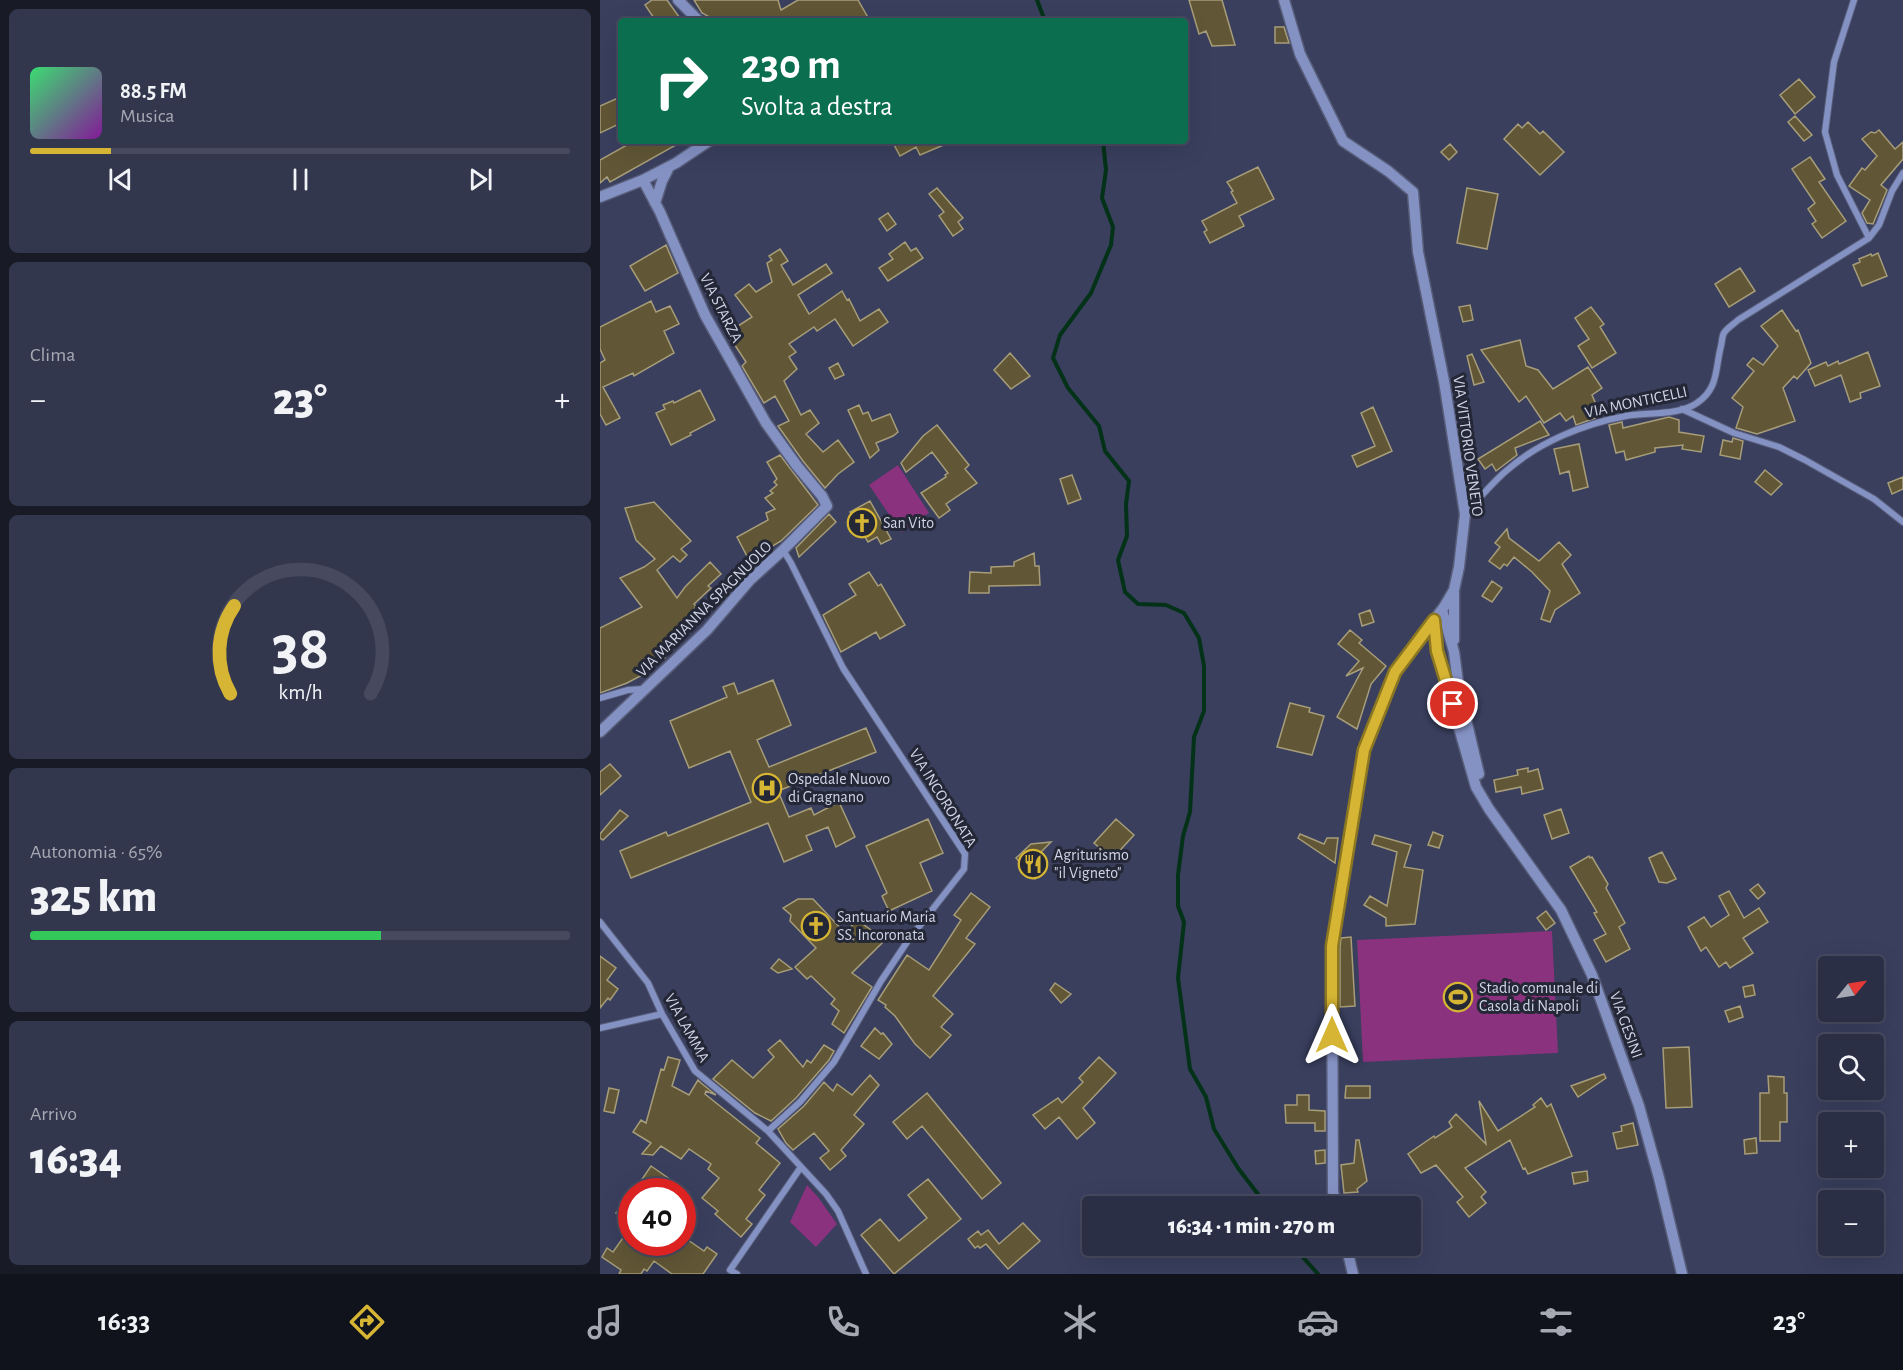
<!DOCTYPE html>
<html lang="it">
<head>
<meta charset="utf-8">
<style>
	:root { --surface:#2b2f46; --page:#33374d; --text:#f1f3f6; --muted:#a6a9b3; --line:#474a5f; --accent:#d6b534 }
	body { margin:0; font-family:"Alegreya Sans",sans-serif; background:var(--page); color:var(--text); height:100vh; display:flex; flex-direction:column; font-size:22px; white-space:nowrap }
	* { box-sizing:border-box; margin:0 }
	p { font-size:20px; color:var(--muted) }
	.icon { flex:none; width:33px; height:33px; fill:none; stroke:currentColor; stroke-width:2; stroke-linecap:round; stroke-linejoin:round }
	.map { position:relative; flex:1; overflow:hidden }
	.side { display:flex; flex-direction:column; gap:9px; padding:9px; background:#181a26; width:600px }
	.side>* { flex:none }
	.top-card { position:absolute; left:18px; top:18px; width:570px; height:126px; border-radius:6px; box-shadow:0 6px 24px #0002,0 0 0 2px var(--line); background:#0b6e4f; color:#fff; overflow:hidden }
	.needle { width:39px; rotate:60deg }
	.tools { position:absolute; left:1218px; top:956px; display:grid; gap:12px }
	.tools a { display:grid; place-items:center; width:66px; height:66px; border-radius:6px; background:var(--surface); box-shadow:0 6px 24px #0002,0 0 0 2px var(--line); font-size:30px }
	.speed { position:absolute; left:18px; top:1178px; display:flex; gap:12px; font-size:30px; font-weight:700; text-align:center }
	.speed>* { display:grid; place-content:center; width:78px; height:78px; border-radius:50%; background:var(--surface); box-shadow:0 6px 24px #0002,0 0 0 2px var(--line); line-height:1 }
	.speed .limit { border:9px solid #d22; background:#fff; color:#111 }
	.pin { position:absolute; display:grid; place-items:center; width:51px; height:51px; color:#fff; margin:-26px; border:3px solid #fff; border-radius:50%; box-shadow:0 2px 6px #0007 }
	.me { position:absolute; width:66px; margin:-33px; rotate:0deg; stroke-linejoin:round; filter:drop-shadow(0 0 4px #0008) }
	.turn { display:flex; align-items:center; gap:21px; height:126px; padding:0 24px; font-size:27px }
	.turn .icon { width:78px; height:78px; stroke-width:2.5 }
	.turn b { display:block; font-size:42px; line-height:51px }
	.big { font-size:45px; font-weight:800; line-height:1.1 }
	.side .tile { flex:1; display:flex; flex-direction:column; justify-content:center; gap:9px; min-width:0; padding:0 21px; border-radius:9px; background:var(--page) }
	.side .dial { align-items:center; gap:0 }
	.dial svg { height:156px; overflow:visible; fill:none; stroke:var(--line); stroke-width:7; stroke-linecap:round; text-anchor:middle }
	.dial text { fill:var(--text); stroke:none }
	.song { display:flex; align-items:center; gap:18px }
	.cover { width:72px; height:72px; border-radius:9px; background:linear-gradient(135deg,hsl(140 70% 55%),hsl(290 70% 35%)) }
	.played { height:6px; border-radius:3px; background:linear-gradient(90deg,var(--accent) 15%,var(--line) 15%) }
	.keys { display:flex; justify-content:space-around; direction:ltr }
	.heat { display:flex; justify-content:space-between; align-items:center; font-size:33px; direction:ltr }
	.charge { height:9px; border-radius:4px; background:linear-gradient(90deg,#34c759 65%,var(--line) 0) }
	.trip { position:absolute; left:482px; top:1196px; width:339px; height:60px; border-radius:6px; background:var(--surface); box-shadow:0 6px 24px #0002,0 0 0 2px var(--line); font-weight:800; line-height:60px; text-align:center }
	.tab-bar { display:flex; height:96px; justify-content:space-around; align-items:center; background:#11131c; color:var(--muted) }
	.tab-bar .icon { width:42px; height:42px }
	.tab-bar .on { color:var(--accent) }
	.tab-bar b { font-size:27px; color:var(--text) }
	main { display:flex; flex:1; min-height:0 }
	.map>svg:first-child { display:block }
</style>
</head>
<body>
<main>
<section class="side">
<div class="tile">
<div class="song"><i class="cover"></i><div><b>88.5 FM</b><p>Musica</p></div></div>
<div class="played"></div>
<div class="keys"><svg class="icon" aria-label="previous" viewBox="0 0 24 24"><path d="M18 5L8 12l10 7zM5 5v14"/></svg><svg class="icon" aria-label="pause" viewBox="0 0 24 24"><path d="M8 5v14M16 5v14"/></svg><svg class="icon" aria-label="next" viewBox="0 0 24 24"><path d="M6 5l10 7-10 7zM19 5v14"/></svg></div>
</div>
<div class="tile"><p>Clima</p>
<div class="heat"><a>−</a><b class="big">23°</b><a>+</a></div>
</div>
<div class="tile dial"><svg viewBox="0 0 100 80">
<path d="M14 69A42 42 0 1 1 86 69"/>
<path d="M14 69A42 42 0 0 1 16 24" stroke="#d6b534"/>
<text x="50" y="56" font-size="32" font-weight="700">38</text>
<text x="50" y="72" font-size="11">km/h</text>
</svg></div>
<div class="tile"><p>Autonomia · 65%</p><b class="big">325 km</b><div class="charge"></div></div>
<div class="tile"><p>Arrivo</p><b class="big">16:34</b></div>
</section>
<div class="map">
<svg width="1303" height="1274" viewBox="0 0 1303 1274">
	<rect width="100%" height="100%" fill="#393f5d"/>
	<path fill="#8a327e" d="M298,465L329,513L301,532L269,485Z
		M952,931L958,1053L763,1062L757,940Z
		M207,1185L218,1197L237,1224L216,1247L190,1222Z"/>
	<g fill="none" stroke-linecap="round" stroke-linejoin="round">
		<path stroke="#033218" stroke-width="4" d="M437,0L445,21
			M503,141L506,170L502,198L513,227L511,245L491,293L460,335L453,358L468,388L499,426L505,451L529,481L526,504L527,536L518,560L525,592L538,604L566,605L584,613L599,638L604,666V711L594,737L590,812L583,836L578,875V906L584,922L578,978L590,1069L606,1097L614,1129L638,1168L667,1206
			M692,1245L718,1274"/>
	</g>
	<path fill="#615736" stroke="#a79d79" stroke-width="1.5" d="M52,0H67L82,21H56L45,5Z
		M94,0H178L181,10L198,0H258L270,21H136L113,19L102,13Z
		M589,0H622L635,45L612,46L606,31L599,34Z
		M675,27H684L689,43H675Z
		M1199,79L1215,97L1195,114L1180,95Z
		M18,98L21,104V123L0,133V106Z
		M1195,116L1212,135L1204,141L1188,122Z
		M928,122L940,134L943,131L964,152L940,175L904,139L918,124L922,128Z
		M1279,130L1295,149L1303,142V159L1281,185L1287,190L1273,224L1267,223L1262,213L1270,200L1249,186L1262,168L1265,170L1277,156L1262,139L1271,132L1275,133Z
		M34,141H83L10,182L7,177L0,183V160Z
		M292,141H353L320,155L316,147L300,156Z
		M850,144L857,152L849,160L841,152Z
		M1210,157L1225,179L1219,182L1246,221L1222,238L1212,224L1216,221L1208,209L1215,203L1192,169Z
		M658,167L674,199L639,216L644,226L610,243L604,232L607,230L602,221L637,203L631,192L633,191L627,182Z
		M337,188L363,218L358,222L363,229L353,236L339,216L344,212L329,194Z
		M867,188L898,194L887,249L857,243Z
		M288,213L296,224L287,231L279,219Z
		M305,242L311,251L316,248L323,258L288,281L279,268L293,259L289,254Z
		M66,245L78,273L45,291L30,266Z
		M180,249L188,261L181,265L193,285L226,264L232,273L198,295L209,314L242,291L247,300L249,299L260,321L279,309L288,322L253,346L235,319L217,331L214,327L189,344L196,352L189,357L197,369L184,381L201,415L210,410L219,423L206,434L223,452L238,440L254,462L238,474L225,488L203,461L178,426L189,421L175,396L164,403L142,366L146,362L127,333L152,317L135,295L149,284L156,292L172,282L167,263L172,260L169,256Z
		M1278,253L1287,276L1262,286L1253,265L1260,262L1259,259L1271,254L1272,256Z
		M1140,268L1155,291L1129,307L1115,284Z
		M51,301L56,312L70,306L79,324L64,331L74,353L34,376L33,373L3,387L20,418L6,425L0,414V363L5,360L0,349V327Z
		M870,305L873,320L863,322L859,307Z
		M991,307L1004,324L1000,327L1016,353L992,368L978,346L989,339L975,318Z
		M1182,310L1196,331L1198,330L1211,363L1197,379L1194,376L1183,388L1195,421L1157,434L1136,428L1143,407L1132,398L1154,371L1147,365L1153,358L1163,365L1178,346L1161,326Z
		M920,340L926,366L938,370L953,389L988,367L1002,388L992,395L1001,416L976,425L973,416L966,421L960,413L944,423L926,396L919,402L881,350Z
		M1268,352L1280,386L1260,393L1261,398L1250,402L1241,375L1215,386L1208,370L1226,362L1228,366L1238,361L1239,364Z
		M410,353L430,376L411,389L394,370Z
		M872,354L884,382L874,385L867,356Z
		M238,363L244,375L235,379L229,368Z
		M100,390L115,420L90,433L91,435L71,445L56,413L65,409L63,405L73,401L74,403Z
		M259,405L263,414L268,412L272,421L290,414L298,432L293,436L276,443L279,450L270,458L248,410Z
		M773,407L792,451L757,467L752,456L775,446L761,413Z
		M1069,417L1079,420V432L1104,436L1101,452L1082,449L1083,445L1055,448V452L1026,460L1024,451L1016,453L1009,425L1022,422L1023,428Z
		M940,421L949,435L915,448L917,455L896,471L892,464L885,469L878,459Z
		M337,425L369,465L365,469L377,483L346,504L350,510L339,518L321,493L346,477L345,475L348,473L332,452L306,472L301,463L323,436Z
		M1133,438L1143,441L1140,459L1120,455L1123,440L1132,442Z
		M979,444L988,487L973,491L969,471L960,474L954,449Z
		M180,455L218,505L181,541L149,560L137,537L168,520L166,513L175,509L165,498L173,493L170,491L177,485L174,482L177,479L167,462Z
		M1165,470L1182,484L1171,495L1155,482Z
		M472,475L481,499L468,504L460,479Z
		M1303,477V489L1292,494L1288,483Z
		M270,501L291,539L281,544L277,537L268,542L250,512Z
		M54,502L91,541L81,549L87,555L80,562L73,556L57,570L77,598L85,587L110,562L121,574L108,586L111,588L94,604L96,606L85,622L87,624L67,638L71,646L61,651L65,658L48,667L50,671L27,683L0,693V628L42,607L20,578L44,567L55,559L36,540L25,508Z
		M229,514L236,522L199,557L196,548Z
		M907,529L909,538L939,561L959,542L971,555L962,564L980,593L955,610L950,622L941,619L950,591L932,572L914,557L907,566L904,564L900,569L889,561L900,547L895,543Z
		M434,553L435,566H439L440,585L389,586V593H369L370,572L391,573V567L414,566V562Z
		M269,572L278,586L281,584L305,625L280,639L276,632L241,652L223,615L256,595L249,584Z
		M892,581L902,588L892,602L882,596Z
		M770,610L774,622L762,626L759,614Z
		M750,630L762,640L759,643L786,666L771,684L757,729L737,717L763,668L746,676L759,661L738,644Z
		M173,680L191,725L157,740L169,767L266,728L276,752L178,791L189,817L211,808L214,815L239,802L255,837L236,847L228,827L206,836L212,850L184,862L168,823L31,878L20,851L66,832L68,836L151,802L130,751L89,768L70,721L127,697L123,687L134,683L138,694Z
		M690,703L710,708L709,712L724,716L712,755L677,747Z
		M10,764L21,776L0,795V772Z
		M928,768V772L938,769L943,789L922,794L921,787L896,792L894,780L918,775L917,770Z
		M961,809L969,833L952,839L944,815Z
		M20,810L28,816L3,840L0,838V834Z
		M328,819L343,853L320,863L332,891L289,911L282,896L287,893L266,846Z
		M516,819L534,835L512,859L494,843Z
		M833,832L843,836L839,848L828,845Z
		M700,834L724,844L727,838H738L735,863L698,838Z
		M775,835L811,845L804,867L823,870L815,924L786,926V918L764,905L770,896L787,906L797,852L772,844Z
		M451,842L437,856L447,868L435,879L416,858L431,844Z
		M1062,852L1076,879L1067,883L1059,882L1049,858Z
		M989,856L990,858L992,857L1008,884L1006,888L1025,923L1019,927L1030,949L1006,962L994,940L1006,934L994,913L997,912L970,867Z
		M1158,884L1165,893L1158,899L1150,890Z
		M1129,891L1144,918L1159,908L1168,922L1143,938L1153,953L1130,968L1126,962L1119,967L1106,947L1101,951L1088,927L1104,917L1111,927L1129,915L1119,896Z
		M371,893L390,907L366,938L375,944L333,996L353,1014L341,1027L351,1035L330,1058L315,1044L295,1016L285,1007L286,1005L278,1000L307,955L329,970L361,920L354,915Z
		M198,899H213L245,933L257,920L274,932L273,935L282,943L252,973L272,987L244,1033L232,1024L239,1011L231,1004L235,999L211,976L207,979L195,967L216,948L190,921L191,915L183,908Z
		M946,911L955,923L946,930L937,918Z
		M751,937L755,1006L740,1007V947L741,938Z
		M0,956L16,968L7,980L18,989L10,1000L8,998L0,1008Z
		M179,959L192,969L178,973L171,968Z
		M455,983L471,994L461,1003L450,990Z
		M1153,985L1155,995L1145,997L1143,987Z
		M1140,1006L1143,1017L1129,1022L1125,1011Z
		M275,1028L281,1034L283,1033L292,1044L279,1059L261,1046Z
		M180,1040L203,1067L207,1060L211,1063L224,1045L234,1051L229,1060L196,1098L171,1121L155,1113L113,1079L132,1060L153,1078L174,1057L168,1050Z
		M1089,1047L1092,1107L1066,1108L1063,1048Z
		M68,1057L80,1060L72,1086L89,1095L98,1080L101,1083L116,1095L106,1091L105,1094L160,1138L156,1143L180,1163L159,1190L165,1195L146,1219L152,1224L141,1237L115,1214L118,1211L102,1198L119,1178L108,1169L111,1164L89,1149L81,1159L61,1146L53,1155L42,1154L51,1143L33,1132L41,1120L46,1123L61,1069L64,1070Z
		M499,1057L516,1073L483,1108L495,1123L477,1139L459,1117L445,1129L433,1115L458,1098L462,1103L483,1082L479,1078Z
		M1004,1074L1006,1078L978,1097L971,1086Z
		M270,1075L279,1085L254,1115L264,1124L241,1150L246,1156L230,1170L220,1158L229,1151L214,1133L193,1150L186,1143L178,1129L204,1106L224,1082L233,1091L237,1084L252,1095Z
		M1168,1076L1184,1077V1093H1187V1122H1180V1141H1160V1093H1169Z
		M746,1086H770V1098H745Z
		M9,1088L19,1090L14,1113L4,1111Z
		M327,1093L401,1183L382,1199L322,1126L307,1139L293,1122Z
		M697,1095H709V1110L725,1111V1131H715V1123H686L685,1105H697Z
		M941,1098L947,1107L951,1104L972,1156L928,1174L925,1168L923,1169L910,1140L865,1168L886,1192L881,1197L886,1203L869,1217L857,1202L863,1197L836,1165L821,1173L808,1154L834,1136L835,1138L852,1127L849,1122L856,1114L886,1144L879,1101L898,1131L935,1107L933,1105Z
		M1033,1123L1038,1145L1017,1149L1013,1133L1022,1131L1021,1126Z
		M1156,1138L1157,1153L1145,1154L1144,1140Z
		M756,1140H759L767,1181L757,1189L758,1192L744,1193L741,1165L754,1163Z
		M725,1150V1163L716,1164L715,1151Z
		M51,1166L87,1191H34Z
		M987,1171L988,1181L974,1184L972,1173Z
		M328,1179L361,1219L294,1274L261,1235L280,1219L299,1241L327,1218L308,1195Z
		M32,1191V1224L16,1213Z
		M423,1223L440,1241L408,1269L386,1244L380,1248L378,1246L375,1248L368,1239L378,1231L381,1235L388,1230L399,1244Z
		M32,1225V1242H82V1236L104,1251L107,1247L117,1254L103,1274H72L54,1261L47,1271L44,1269L41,1274H19L21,1270L2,1257L7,1248L13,1252Z"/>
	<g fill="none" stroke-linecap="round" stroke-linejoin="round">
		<g stroke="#575d79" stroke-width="8">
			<path id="minor" d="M1254,0L1234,62L1225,132L1237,175L1269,238
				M1082,409L1134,433L1179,447L1205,460L1274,499L1303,522
				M865,514C878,500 891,484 906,471C939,442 983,424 1026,416C1048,412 1078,416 1097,403C1119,388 1115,369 1121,346C1122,342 1122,336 1124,333C1127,328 1134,324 1138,320L1269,238L1279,225L1292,191L1303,173
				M0,698L28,690L43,689
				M0,922L48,983L62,1014L95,1071L168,1131L226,1194L238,1211L266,1274
				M0,1028L62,1014
				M168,1131L200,1102L234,1062L281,981L307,942L364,869L365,854L243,668L191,563L183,550
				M137,1274L130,1270L201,1167"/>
		</g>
		<g stroke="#575d79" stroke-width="13">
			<path id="tertiary" d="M78,0L99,21
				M684,0L700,54L743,141L788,171L813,192L818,252L844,381L865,514L859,567L854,590L844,607L795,672L764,750L732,946L733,1192L737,1206
				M0,197L43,180
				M55,203L62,181L69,167
				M854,592V640
				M842,610L854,652L859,690L879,774
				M834,620L837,651L876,787L889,809L961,910L992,975L1039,1106L1059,1178L1082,1274
				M0,732L107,630L150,580L183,550L227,506L222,496L197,466L166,423L105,315L60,212L43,180L76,163L109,141
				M746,1245L753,1274"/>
		</g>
		<use href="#minor" stroke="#8491c3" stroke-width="6"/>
		<use href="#tertiary" stroke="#8491c3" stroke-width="10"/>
	</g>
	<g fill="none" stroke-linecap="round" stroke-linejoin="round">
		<g stroke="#8b7622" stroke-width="15">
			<path id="route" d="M732,1035V946L764,750L795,672L834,620L837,651L853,704"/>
		</g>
		<use href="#route" stroke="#d6b534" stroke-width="10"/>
	</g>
	<defs>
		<g id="church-ring" transform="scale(1.5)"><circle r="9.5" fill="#242735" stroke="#d6b534" stroke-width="1.5"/><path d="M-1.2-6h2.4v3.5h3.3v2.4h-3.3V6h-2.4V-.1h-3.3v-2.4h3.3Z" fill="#d6b534"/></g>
		<g id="hospital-ring" transform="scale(1.5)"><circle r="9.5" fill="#242735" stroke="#d6b534" stroke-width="1.5"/><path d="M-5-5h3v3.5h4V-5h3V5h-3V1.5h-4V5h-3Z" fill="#d6b534"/></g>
		<g id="restaurant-ring" transform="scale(1.5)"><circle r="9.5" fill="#242735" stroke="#d6b534" stroke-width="1.5"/><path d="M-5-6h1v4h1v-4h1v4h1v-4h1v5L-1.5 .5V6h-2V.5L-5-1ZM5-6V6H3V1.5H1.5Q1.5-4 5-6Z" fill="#d6b534"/></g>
		<g id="stadium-ring" transform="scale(1.5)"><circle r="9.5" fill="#242735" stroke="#d6b534" stroke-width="1.5"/><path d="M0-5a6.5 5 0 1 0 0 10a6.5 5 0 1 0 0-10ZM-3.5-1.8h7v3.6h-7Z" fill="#d6b534"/></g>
	</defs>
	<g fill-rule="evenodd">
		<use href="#church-ring" x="262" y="523"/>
		<use href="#hospital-ring" x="167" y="788"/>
		<use href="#restaurant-ring" x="433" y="864"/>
		<use href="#church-ring" x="216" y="926"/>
		<use href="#stadium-ring" x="858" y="997"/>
	</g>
	<g text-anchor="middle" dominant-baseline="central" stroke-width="6" stroke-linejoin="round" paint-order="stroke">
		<g font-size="16" fill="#cfd4e7" stroke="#242735">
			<text transform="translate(121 308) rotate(63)">VIA STARZA</text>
			<text transform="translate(1036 402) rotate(-12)">VIA MONTICELLI</text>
			<text transform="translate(868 446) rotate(82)">VIA VITTORIO VENETO</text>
			<text transform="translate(104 609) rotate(-45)">VIA MARIANNA SPAGNUOLO</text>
			<text transform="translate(343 798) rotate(58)">VIA INCORONATA</text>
			<text transform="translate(1026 1025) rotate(70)">VIA GESINI</text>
			<text transform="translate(87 1028) rotate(61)">VIA LAMMA</text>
		</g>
		<g font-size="16" fill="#cfd4e7" stroke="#242735" text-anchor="start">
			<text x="283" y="523">San Vito</text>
			<text x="188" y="779">Ospedale Nuovo<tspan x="188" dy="18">di Gragnano</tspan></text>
			<text x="454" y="855">Agriturismo<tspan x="454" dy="18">"il Vigneto"</tspan></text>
			<text x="237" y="917">Santuario Maria<tspan x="237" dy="18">SS. Incoronata</tspan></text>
			<text x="879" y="988">Stadio comunale di<tspan x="879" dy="18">Casola di Napoli</tspan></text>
		</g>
	</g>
</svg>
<div class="tools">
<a><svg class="needle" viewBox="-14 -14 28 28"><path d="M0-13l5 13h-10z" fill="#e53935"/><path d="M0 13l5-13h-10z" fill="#a6a9b3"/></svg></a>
<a><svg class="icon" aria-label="search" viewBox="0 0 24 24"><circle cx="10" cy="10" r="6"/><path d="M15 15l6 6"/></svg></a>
<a>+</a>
<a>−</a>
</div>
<div class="speed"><div class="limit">40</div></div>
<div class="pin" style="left:853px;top:704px;background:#d93025"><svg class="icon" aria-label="arrive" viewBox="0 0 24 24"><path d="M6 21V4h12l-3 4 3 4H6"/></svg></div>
<svg class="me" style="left:732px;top:1035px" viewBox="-20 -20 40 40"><path d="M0-17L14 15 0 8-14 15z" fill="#d6b534" stroke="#fff" stroke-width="4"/></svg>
<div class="trip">16:34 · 1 min · 270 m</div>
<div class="top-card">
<div class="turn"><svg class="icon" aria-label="right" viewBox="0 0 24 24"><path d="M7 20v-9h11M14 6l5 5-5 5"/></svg><div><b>230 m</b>Svolta a destra</div></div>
</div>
</div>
</main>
<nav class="tab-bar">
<b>16:33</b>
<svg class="icon on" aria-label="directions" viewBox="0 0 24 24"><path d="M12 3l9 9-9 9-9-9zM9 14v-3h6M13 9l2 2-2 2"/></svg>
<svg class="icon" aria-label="music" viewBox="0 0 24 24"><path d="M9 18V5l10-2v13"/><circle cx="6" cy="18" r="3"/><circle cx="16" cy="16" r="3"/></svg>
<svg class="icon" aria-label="phone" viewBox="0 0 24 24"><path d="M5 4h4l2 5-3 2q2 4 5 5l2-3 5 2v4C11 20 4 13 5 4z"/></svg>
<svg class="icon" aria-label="climate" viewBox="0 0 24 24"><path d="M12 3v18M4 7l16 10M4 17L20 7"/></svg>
<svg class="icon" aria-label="car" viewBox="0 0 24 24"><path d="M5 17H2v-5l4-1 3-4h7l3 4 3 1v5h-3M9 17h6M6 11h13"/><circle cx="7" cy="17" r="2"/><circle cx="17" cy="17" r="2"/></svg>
<svg class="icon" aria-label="filters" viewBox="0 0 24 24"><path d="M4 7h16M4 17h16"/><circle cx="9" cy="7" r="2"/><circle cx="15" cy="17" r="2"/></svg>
<b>23°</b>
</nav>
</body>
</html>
